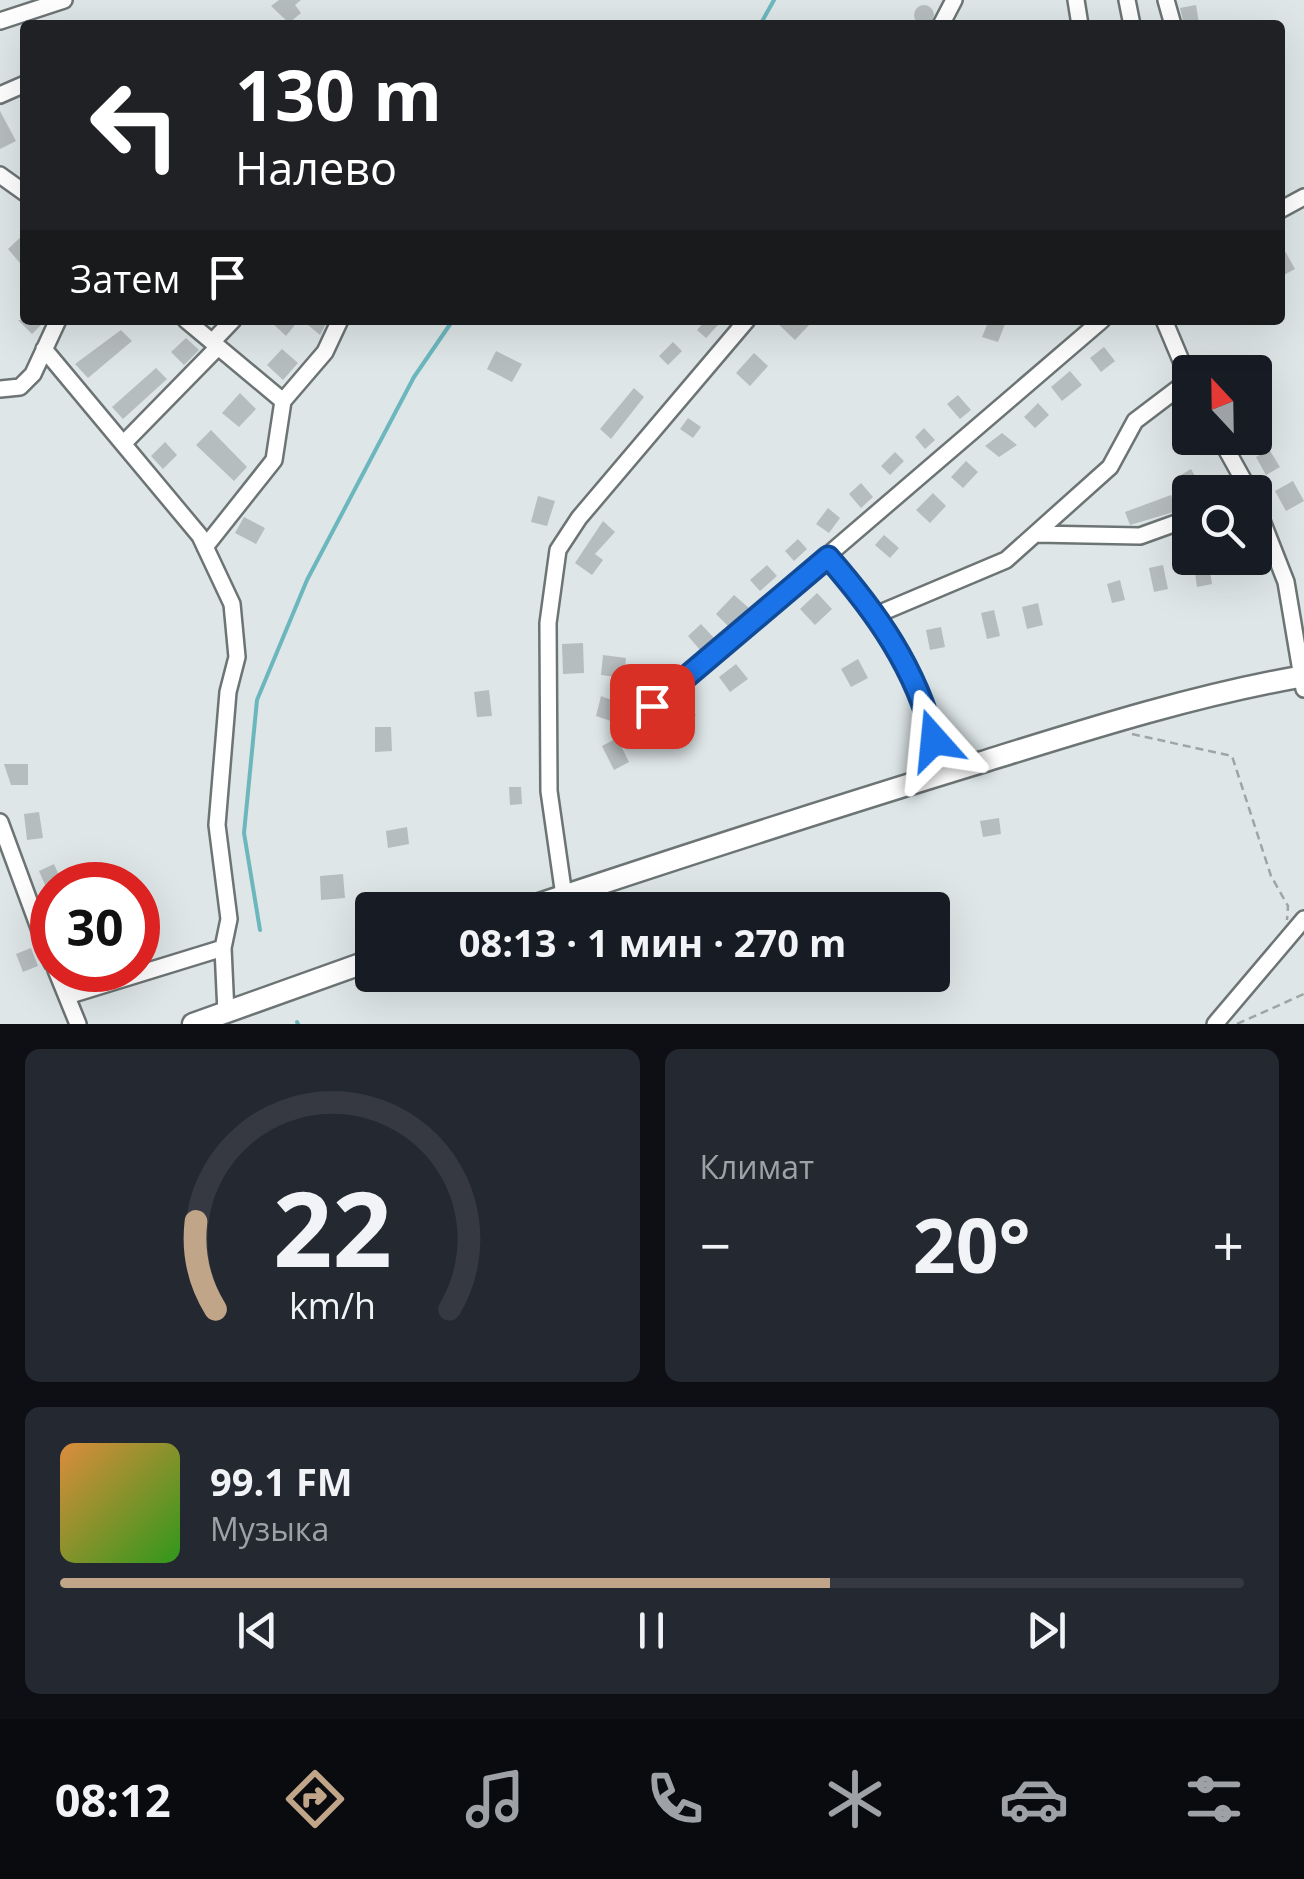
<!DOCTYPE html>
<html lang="ru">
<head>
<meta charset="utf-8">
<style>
	:root { --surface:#171b24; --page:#242831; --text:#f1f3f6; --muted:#9ea1a6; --line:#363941; --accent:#c0a589 }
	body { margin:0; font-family:"Open Sans",sans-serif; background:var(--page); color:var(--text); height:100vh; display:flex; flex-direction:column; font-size:38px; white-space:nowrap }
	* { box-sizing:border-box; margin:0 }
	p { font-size:32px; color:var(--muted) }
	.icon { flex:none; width:55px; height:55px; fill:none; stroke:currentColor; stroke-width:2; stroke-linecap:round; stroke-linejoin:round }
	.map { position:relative; height:1024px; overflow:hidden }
	.panel { display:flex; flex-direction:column; gap:25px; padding:25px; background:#0d0f14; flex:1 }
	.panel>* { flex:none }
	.guide { position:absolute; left:20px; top:20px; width:1265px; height:305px; border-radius:10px; box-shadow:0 10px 40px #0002; background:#202124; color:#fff; overflow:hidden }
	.needle { width:65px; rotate:338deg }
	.fabs { position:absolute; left:1172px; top:355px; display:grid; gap:20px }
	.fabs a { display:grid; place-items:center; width:100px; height:100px; border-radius:10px; background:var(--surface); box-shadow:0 10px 40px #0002; font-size:50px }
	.speed { position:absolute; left:30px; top:862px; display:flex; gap:20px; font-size:50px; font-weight:700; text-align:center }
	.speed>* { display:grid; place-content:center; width:130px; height:130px; border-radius:50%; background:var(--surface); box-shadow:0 10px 40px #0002; line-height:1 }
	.speed .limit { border:15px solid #d22; background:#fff; color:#111 }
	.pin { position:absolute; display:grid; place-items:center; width:85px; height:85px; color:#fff; margin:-42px; border-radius:20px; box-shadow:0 5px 15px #0006 }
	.me { position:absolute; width:110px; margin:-55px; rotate:342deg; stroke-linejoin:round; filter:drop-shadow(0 0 8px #0008) }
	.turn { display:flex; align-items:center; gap:35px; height:210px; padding:0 50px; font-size:45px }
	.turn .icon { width:130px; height:130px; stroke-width:2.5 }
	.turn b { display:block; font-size:70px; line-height:85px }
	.then { display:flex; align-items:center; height:95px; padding:0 50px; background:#0003; gap:20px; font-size:38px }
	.big { font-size:75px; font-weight:700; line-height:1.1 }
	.panel .widget { flex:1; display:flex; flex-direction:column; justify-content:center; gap:15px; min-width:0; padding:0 35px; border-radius:15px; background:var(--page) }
	.panel .dial { align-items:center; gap:0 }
	.dial svg { height:260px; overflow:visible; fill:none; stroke:var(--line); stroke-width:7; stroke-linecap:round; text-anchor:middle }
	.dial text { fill:var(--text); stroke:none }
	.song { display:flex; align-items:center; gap:30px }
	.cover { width:120px; height:120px; border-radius:15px; background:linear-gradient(135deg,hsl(30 70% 55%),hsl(110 70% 35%)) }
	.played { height:10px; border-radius:5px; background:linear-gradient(90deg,var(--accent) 65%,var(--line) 65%) }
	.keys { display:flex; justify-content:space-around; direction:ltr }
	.heat { display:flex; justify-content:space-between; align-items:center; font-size:55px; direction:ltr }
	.panel .tiles { flex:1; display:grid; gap:25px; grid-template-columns:1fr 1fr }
	.widget:last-child { grid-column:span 2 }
	.trip { position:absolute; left:355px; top:892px; width:595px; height:100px; border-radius:10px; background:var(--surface); box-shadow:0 10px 40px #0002; font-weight:700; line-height:100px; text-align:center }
	.dock { display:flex; height:160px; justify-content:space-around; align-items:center; background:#090b0e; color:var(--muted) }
	.dock .icon { width:70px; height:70px }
	.dock .selected { color:var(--accent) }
	.dock b { font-size:45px; color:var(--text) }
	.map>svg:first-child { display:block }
</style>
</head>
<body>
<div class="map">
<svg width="1304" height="1024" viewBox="0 0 1304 1024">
	<rect width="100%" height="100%" fill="#dee6e7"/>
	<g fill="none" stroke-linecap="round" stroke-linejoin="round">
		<path stroke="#6cb7be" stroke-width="4" d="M760,25L774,0
			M260,930L244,833L257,700L307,580L414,377L453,320
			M297,1022L298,1024"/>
	</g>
	<path fill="#b6bdbe" d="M279,0H301L295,5L301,13L289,23L271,6Z
		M1196,5L1199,23L1184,25L1180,8Z
		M914 15a10 10 0 1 1 20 0a10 10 0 1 1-20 0Z
		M0,111L16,141L0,149Z
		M25,233V269L8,249Z
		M1280,242L1295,269L1280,277Z
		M18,320H46L32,334Z
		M269,320H299L286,336Z
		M302,320H328L320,335Z
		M706,320L718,325L706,338L697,330Z
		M774,320H805L810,324L795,340Z
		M989,320L1005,324L998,342L982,337Z
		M121,330L132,341L88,378L75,364Z
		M186,338L199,350L184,365L171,352Z
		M673,342L682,351L668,365L659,356Z
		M1104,347L1115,361L1101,372L1090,358Z
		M282,349L298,363L283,380L267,365Z
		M496,351L522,364L512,382L487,369Z
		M754,353L768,366L750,386L736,373Z
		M156,368L167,379L123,419L112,407Z
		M1070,371L1082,385L1062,401L1051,387Z
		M634,388L644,397L611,439L600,429Z
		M240,393L256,409L239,427L222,413Z
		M958,395L971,410L960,419L947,404Z
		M1038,403L1049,415L1035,428L1024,417Z
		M688,418L701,427L693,438L680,429Z
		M924,428L935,440L925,449L915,437Z
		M211,430L247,467L234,481L196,445Z
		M1002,433L1017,445L999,457L985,446Z
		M165,442L177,455L163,469L151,456Z
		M1269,449L1280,467L1266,475L1256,457Z
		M895,452L904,461L890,475L881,466Z
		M966,461L978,472L963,488L951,477Z
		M1191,469L1200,485L1185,494L1176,478Z
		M1293,481L1304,501L1286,511L1275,491Z
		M861,483L873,497L861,508L849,494Z
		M933,493L946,506L930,523L916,510Z
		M1171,495L1177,511L1130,525L1125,512Z
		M538,496L555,501L547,526L531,522Z
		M828,508L840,518L829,533L816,524Z
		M244,517L265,528L256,544L235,533Z
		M603,521L615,532L595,554L603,560L592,575L575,563Z
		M884,535L899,548L890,558L875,545Z
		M798,539L807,549L794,561L785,551Z
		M1193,558H1208L1212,584L1197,587Z
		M767,565L777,576L760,591L750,580Z
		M1163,565L1168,589L1154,592L1149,568Z
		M1120,580L1125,600L1112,603L1107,584Z
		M817,593L832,609L815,625L800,609Z
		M734,595L749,608L728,626L716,614Z
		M1038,603L1043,625L1027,629L1022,607Z
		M994,610L1000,636L987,639L981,613Z
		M701,624L714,638L700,650L688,636Z
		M941,627L945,647L930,650L926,630Z
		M583,643L584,673L563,674L562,644Z
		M603,655L626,658L624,678L601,675Z
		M858,659L868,678L851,687L841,669Z
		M736,664L748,679L730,692L719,677Z
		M489,690L492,716L477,717L474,692Z
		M601,696L622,704L614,722L596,716Z
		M684,702L696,715L671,737L659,723Z
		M375,727H391L392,751L375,752Z
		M617,738L629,762L614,770L602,746Z
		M4,764H28V785H11Z
		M509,787H521L522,804L510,805Z
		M39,812L43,838L27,840L24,814Z
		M999,818L1001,834L983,837L980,821Z
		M407,827L409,844L388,848L386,831Z
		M54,864L61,880L46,887L39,871Z
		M343,874L345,898L321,900L320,876Z
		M31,948L38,966L23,972L16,954Z"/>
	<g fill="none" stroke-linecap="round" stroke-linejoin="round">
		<g stroke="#6d7474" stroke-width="20">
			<path id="minor" d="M1076,0L1080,25
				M1127,0L1132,25
				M1166,0L1173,25
				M0,21L64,0
				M941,25L954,0
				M0,95L25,84
				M0,175L25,193
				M1280,210L1304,197
				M186,320L283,401
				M1164,320L1190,382
				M212,342L233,320
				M44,349L200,536L232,604L237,657L228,692L217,825L229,919L223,948L226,1013
				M0,389L20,387L33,374L58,320
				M1220,438L1250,492
				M124,443L218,347
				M1255,503L1286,582L1304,689
				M1036,534L1140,536L1190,518
				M205,547L274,460L283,401L325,352L340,320
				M829,557C893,631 919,679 942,774
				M878,614L1006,560L1110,467L1135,421L1189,380
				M652,706L1102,320
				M0,822L52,963
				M564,896L549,791L548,623L558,550L579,518L747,320
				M56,970L78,1024
				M67,996L223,948
				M1215,1024L1304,919"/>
		</g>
		<g stroke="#6d7474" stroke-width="25">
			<path id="major" d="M521,910C674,859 828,809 982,762C1088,729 1195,695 1304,676
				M193,1024L372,960"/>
		</g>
		<path stroke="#9ea5a5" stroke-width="2.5" stroke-dasharray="8 5" stroke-linecap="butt" d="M1132,734L1232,756L1271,876L1288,906L1287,920
			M1237,1024L1304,994"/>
		<use href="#minor" stroke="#fff" stroke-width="15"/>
		<use href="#major" stroke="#fff" stroke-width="20"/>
	</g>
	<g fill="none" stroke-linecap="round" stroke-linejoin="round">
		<g stroke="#114b97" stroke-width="25">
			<path id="route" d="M652,706L828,557C876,612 916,668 934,740"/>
		</g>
		<use href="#route" stroke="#1a73e8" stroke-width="18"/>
	</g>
</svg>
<div class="fabs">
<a><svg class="needle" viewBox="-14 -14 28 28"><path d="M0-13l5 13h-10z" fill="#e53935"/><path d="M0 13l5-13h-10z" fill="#9ea1a6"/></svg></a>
<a><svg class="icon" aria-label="search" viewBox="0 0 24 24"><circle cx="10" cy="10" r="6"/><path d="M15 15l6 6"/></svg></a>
</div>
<div class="speed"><div class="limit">30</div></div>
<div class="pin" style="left:652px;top:706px;background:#d93025"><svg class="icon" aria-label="arrive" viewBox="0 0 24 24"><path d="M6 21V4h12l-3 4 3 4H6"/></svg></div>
<svg class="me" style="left:934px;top:740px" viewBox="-20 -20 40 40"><path d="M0-17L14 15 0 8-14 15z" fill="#1a73e8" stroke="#fff" stroke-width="4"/></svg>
<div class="trip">08:13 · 1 мин · 270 m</div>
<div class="guide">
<div class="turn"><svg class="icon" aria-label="left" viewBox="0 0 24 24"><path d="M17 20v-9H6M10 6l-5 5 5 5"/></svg><div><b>130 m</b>Налево</div></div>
<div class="then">Затем<svg class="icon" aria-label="arrive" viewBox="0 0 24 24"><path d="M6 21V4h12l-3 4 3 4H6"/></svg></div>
</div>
</div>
<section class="panel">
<div class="tiles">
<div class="widget dial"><svg viewBox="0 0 100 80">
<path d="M14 69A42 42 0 1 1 86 69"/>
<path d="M14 69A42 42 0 0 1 8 42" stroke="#c0a589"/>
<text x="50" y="56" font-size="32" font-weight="700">22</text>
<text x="50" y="72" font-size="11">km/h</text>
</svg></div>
<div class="widget"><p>Климат</p>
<div class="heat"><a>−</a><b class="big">20°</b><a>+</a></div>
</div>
<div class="widget">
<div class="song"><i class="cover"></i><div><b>99.1 FM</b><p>Музыка</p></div></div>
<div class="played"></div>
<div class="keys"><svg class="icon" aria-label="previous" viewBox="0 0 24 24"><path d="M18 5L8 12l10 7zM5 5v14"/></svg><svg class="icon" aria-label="pause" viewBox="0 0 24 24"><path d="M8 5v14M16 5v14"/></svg><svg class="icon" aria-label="next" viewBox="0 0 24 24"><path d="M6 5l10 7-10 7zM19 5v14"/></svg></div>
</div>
</div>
</section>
<nav class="dock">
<b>08:12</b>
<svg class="icon selected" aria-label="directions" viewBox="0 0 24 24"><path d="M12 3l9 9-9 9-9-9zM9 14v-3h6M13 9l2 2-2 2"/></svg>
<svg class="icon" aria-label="music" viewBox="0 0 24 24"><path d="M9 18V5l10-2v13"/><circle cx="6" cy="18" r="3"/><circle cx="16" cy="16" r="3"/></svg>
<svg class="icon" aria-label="phone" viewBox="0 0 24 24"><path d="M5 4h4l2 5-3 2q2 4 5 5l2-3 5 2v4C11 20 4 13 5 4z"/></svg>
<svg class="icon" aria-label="climate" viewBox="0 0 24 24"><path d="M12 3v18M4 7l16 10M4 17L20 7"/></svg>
<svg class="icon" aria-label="car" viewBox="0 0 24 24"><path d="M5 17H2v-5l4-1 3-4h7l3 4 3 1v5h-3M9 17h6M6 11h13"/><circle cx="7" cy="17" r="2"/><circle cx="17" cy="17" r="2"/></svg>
<svg class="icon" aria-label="filters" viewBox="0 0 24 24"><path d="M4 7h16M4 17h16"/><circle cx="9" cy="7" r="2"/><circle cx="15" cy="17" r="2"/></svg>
</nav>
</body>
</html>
